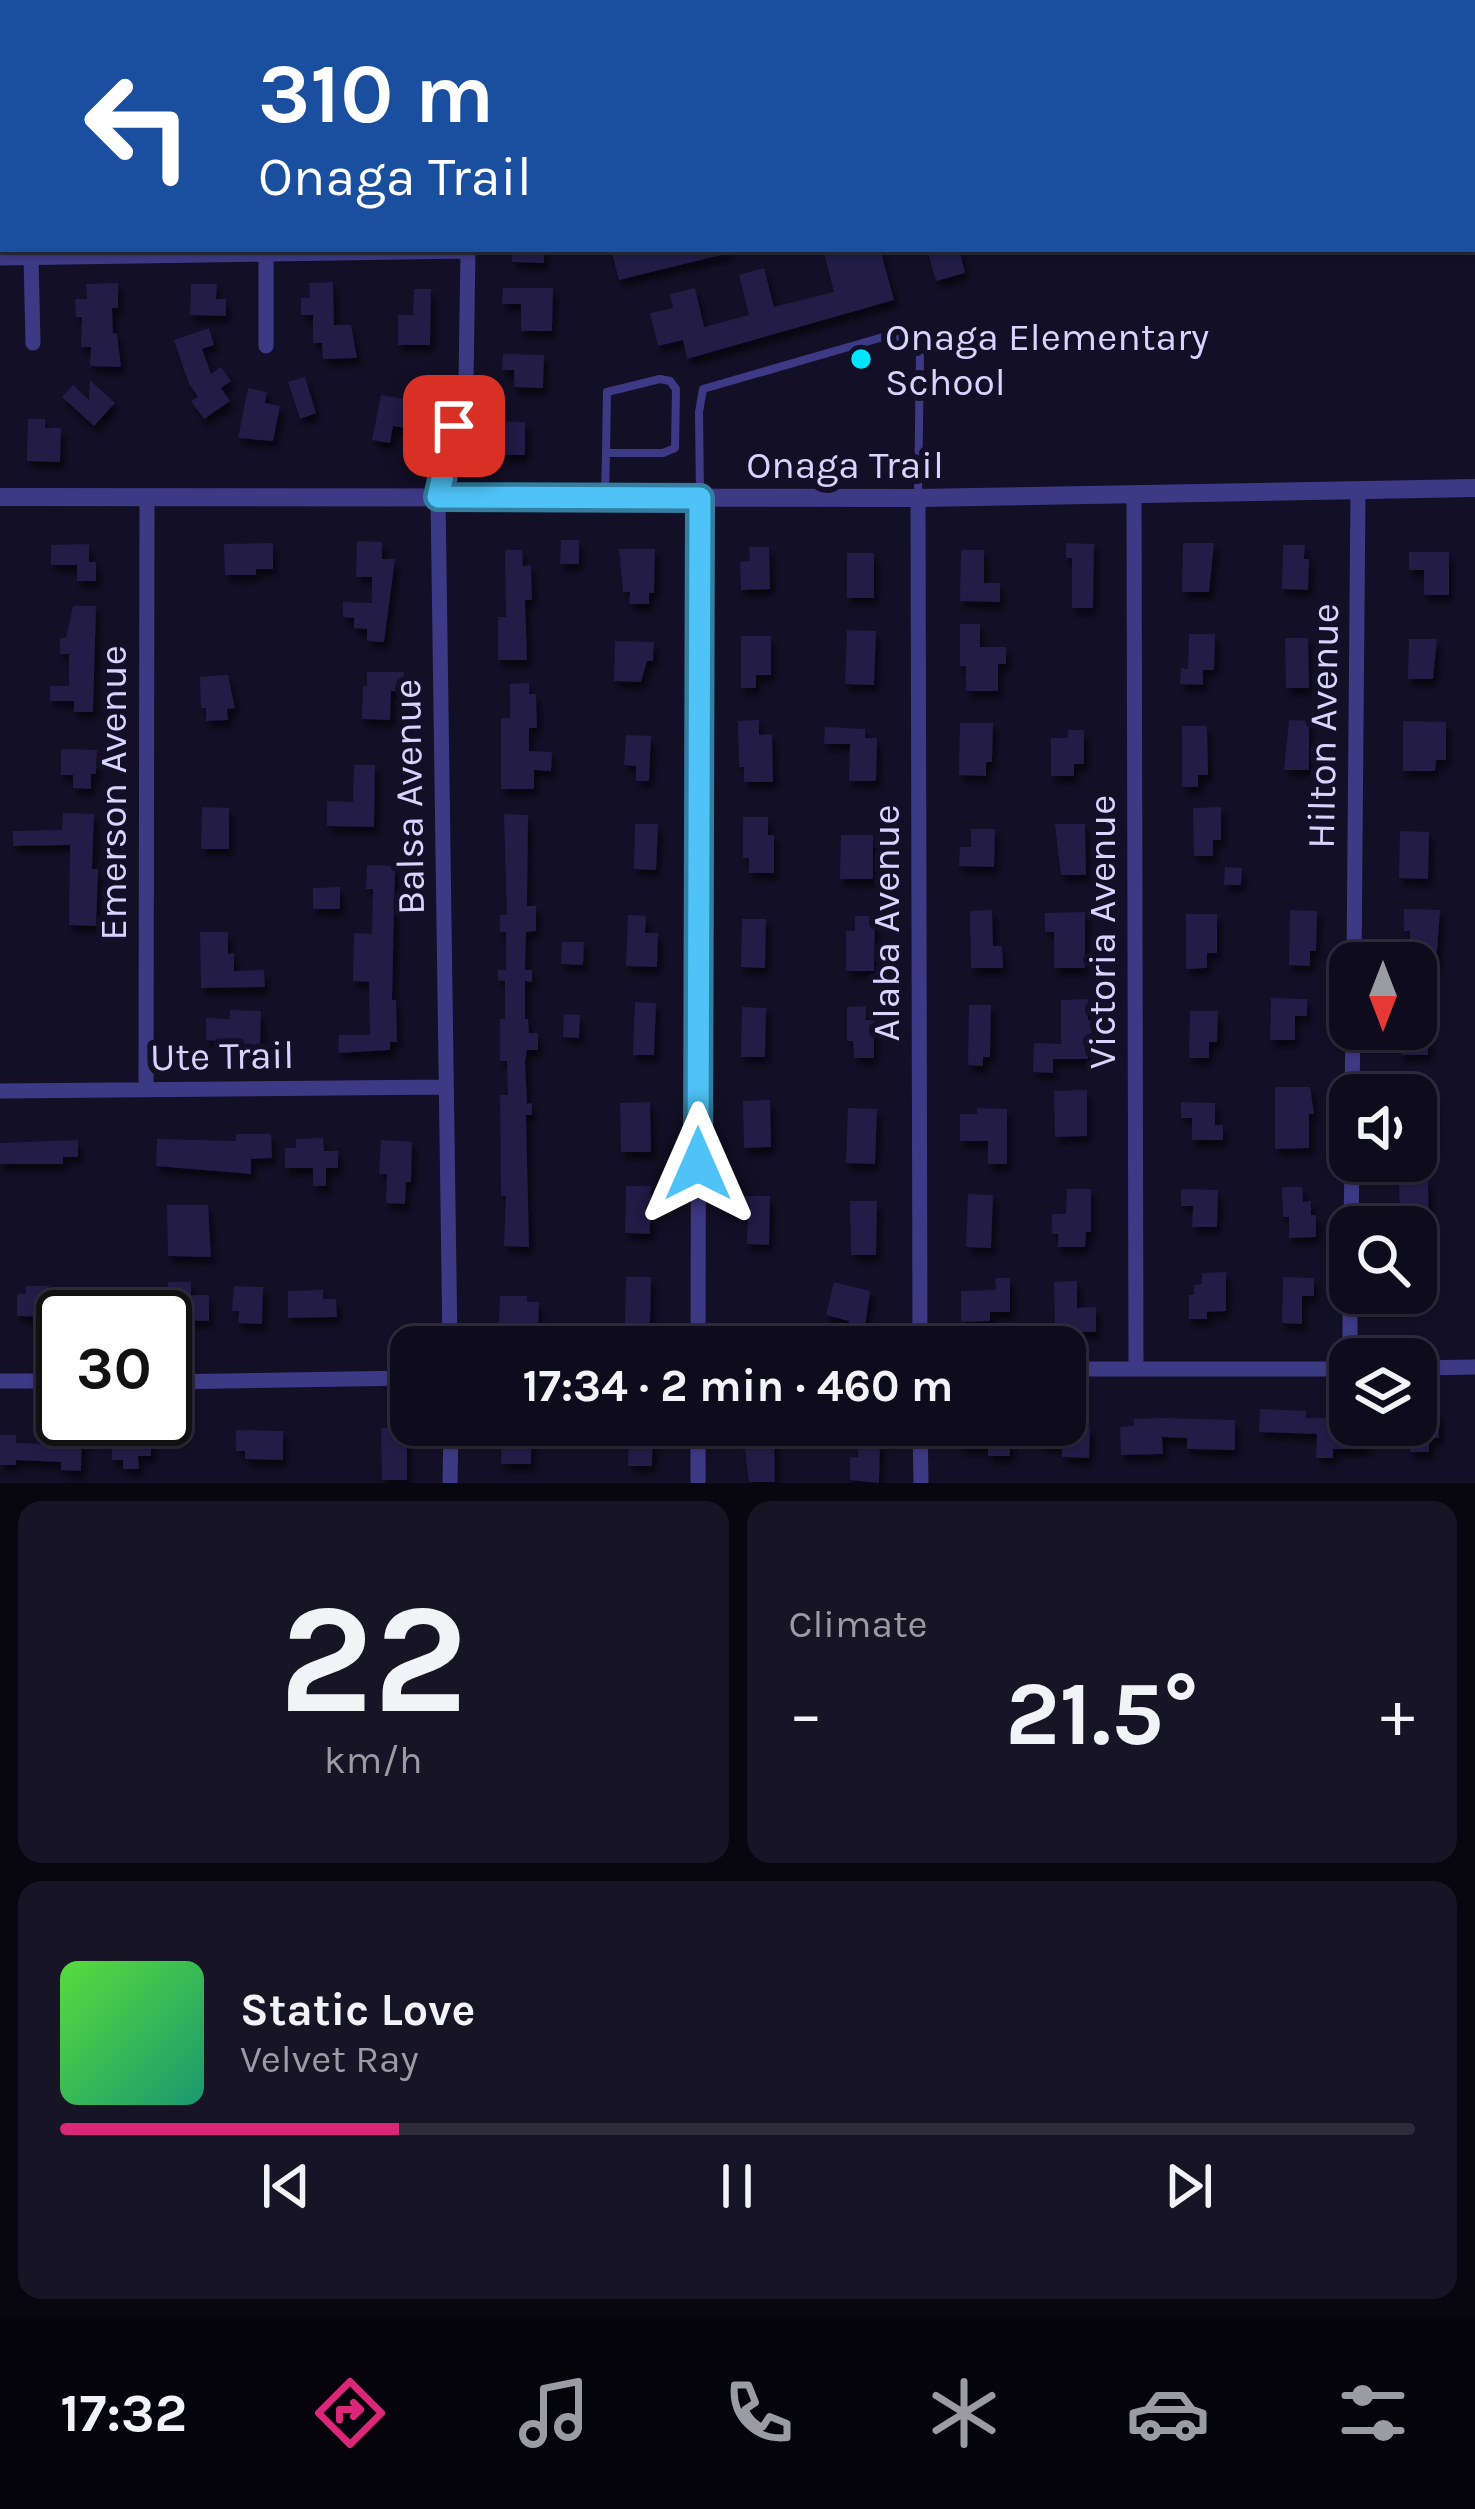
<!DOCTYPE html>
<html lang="en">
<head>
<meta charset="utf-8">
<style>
	:root { --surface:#0e0b1c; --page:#171425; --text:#f1f3f6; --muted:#9b9ba3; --line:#2e2b3b; --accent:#db2777 }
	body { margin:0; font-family:Karla,sans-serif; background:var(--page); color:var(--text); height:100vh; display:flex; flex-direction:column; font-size:45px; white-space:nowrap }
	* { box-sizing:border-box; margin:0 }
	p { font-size:39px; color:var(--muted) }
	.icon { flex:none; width:66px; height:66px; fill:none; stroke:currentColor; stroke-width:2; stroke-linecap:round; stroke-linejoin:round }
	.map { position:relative; height:1483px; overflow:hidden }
	.side { display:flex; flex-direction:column; gap:18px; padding:18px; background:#08060f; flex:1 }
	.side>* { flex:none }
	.hud { position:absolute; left:0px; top:0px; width:1476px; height:252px; box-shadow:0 3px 9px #0004,0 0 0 3px var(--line); background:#1a4fa0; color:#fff; overflow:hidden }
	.needle { width:78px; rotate:180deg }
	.buttons { position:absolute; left:1329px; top:942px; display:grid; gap:24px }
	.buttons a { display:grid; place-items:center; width:108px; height:108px; border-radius:24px; background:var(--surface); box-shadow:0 3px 9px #0004,0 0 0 3px var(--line); font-size:60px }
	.speed { position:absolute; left:36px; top:1290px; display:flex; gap:24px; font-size:60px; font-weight:700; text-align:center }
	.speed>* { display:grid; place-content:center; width:156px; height:156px; border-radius:50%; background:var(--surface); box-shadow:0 3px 9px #0004,0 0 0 3px var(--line); line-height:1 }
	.speed .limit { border:6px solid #111; border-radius:18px; background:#fff; color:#111 }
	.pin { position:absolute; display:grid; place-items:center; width:102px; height:102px; color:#fff; margin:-51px; border-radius:24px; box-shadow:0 6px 18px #0006 }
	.me { position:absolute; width:132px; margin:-66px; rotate:0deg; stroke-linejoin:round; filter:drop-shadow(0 0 9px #0008) }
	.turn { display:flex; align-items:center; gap:42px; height:252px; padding:0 60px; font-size:54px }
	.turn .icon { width:156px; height:156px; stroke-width:2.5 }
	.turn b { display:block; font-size:84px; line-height:102px }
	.big { font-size:90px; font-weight:700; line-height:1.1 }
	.side .card { flex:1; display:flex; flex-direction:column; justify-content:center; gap:18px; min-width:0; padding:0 42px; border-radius:24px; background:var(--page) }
	.side .dial { align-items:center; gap:0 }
	.dial b { font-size:156px; line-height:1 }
	.song { display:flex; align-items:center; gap:36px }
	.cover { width:144px; height:144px; border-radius:18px; background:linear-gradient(135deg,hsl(110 70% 55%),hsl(160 70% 35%)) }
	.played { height:12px; border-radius:6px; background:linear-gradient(90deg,var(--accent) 25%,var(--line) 25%) }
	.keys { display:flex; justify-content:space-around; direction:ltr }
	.heat { display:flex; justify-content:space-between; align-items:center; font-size:66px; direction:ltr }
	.side .tiles { flex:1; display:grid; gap:18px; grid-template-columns:1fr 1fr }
	.card:last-child { grid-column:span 2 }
	.trip { position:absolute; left:390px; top:1326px; width:696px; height:120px; border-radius:24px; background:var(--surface); box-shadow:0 3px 9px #0004,0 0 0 3px var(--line); font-weight:700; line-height:120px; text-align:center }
	.menu { display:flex; height:192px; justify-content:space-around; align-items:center; background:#06040b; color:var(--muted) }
	.menu .icon { width:84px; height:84px }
	.menu .active { color:var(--accent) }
	.menu b { font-size:54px; color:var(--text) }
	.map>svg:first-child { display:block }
</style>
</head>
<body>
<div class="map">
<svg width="1475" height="1483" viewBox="0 0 1475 1483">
	<defs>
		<filter id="shadow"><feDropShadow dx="4" dy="7" stdDeviation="3" flood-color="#0009"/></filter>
	</defs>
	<rect width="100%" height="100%" fill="#130f26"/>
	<path fill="#241b47" filter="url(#shadow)" d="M512,249H544V263L512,262Z
		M611,249H729V253L619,280Z
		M823,249H880L894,300L687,359L683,340L658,346L650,313L673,308L670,294L695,288L704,327L749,315L739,275L764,268L774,307L834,292Z
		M927,249H959L965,273L936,281Z
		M333,282L334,325H351L357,358L323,359L322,343H313V315H301V298H310L309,283Z
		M118,283V308H112L113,333L117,334L121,367L90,366L91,347H81L82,317H76L75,299H87L86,284Z
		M191,284H217L216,299H226V316L190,315Z
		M503,288H553L552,331H521V304H502Z
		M414,289H431L430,345H398V315H413Z
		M209,328L214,345L202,349L211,374L221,367L231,381L221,388L230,401L204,419L191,401L198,397L189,384L174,340Z
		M503,354L544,355L543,388L514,387V370H502Z
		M305,377L316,413L300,419L288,382Z
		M90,380L115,403L94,426L62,397L73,385L89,400Z
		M248,388L267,392L265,403L280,406L273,441L238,438Z
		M381,395L421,402L416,430L393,426L390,443L372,440Z
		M28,419H45V428H61L60,462L27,461Z
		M492,421L525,422V455H502V438H492Z
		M561,540H579V564H560Z
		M357,541L382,542V559H395L384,642L367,641V629L354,628V618L343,617V602L372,603V577H356Z
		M273,543V569H256V575H225L224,544Z
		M1066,543L1094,544L1093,608H1072V558H1066Z
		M1183,543H1214L1209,592H1182Z
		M89,544V562H96V581H77V565H51V545Z
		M1283,545H1305L1304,559H1309L1308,590L1282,589Z
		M749,547H769L770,589L741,590L740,562L750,561Z
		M619,549H655L654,593H649V604H629L630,592H623Z
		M505,550H522L523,566L531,565L532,600H525L527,660H498V617H506Z
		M961,550H984V583H1000V602L960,601Z
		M1409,552H1449V595H1424V570H1409Z
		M847,553H874V598H847Z
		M73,606H96L93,712H74V701H50V686H69V654H60V638H66Z
		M960,624H980V647H1006V664H998V691H966V666H960Z
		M847,630L876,631L874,685L845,684Z
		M1189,634H1215L1214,670H1203V685L1180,684L1181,668L1188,669Z
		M741,636H771V675H756V688H741Z
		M1285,638H1308L1309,688H1286Z
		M1409,639H1437L1433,679H1408Z
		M615,641L654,642L653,661H647L641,682L614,681Z
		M367,672H404V692L391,691L390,720L362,719L363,686H367Z
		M228,675L235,708L227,709L228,720L206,721V708H201L200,677Z
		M529,683V694H536L537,728H529V751L552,752L551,771L534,770V789H501V718H510V684Z
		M759,720V735L772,734L773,782H744V767H739L738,721Z
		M1289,720L1309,721V770H1284Z
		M1403,721L1446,722V760H1436L1435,771H1403Z
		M960,723H993L992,762H986V776L959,775Z
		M1182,726H1207L1208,775H1198V787H1182Z
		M825,727L865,729V738H877L876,781H849L850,744H824Z
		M1068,730H1084V764H1074V776H1051V738H1068Z
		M626,735L651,736L649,781H636V766L624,765Z
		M61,749L97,750L96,774H91V789L73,788V775H61Z
		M354,765H375L374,827L327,826V801L353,802Z
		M202,807L229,808V849H201Z
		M1221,807V840H1213V856H1194L1193,808Z
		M63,813L94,814L92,869H98L96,926L69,925L70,845L13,846V831L62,830Z
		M504,814L528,815L527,906H536V931L526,932L525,970H532V982L525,981V1019H528L529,1033H538V1050H527L525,1061L527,1104L532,1103V1115H526L529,1247L504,1246L506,1196H501L500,1095H508L507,1061H500V1019H505V981L498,980V970H506V932H500V915H507Z
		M743,817H768V835H774V873H749V858H743Z
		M635,824H658L656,870L634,869Z
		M1055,824H1085L1086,875H1061Z
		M971,829H995L994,867L959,866L960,847H971Z
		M1400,831L1429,832L1428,879L1399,878Z
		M841,835H873V879H840Z
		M367,865L395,866L392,1000H396L397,1042H390V1050L338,1053L339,1035H370L369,982L353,981L354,933L372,934L373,889H366Z
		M1225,867L1242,868L1241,885H1224Z
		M340,887V909H313V888Z
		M1404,909L1440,910L1436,964L1409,963L1410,931H1404Z
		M992,910L993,946H1002L1003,968H971L970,911Z
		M1290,910L1317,911L1316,951H1310V966L1289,965Z
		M1085,912V968H1054V932H1045V913Z
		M1186,914H1217V953H1207V968L1186,969Z
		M628,915L646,916L645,933H658L657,967L626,966Z
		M855,916H875L874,971H846V931H855Z
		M742,919H766L765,968L741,967Z
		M200,932H228V954L234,953V971L264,970L265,987L201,988Z
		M562,942H584L583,965L561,964Z
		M1271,998L1307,999V1016H1295V1040H1270Z
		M1088,999V1020H1093L1088,1059H1053V1073L1033,1072L1034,1043L1061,1044V1000Z
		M635,1002L656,1003L654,1055H633Z
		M1416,1004H1429L1428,1055H1401L1402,1029H1416Z
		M969,1005H991L990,1057H983V1066L968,1065Z
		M866,1006V1020H874V1058H854L853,1041H847V1007Z
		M742,1007L766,1008L765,1057H741Z
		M230,1010L261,1011L260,1046L206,1040V1018L230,1019Z
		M1190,1011H1218L1217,1042H1209V1058H1189Z
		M564,1014L580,1015L579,1038L563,1037Z
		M1275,1087H1310L1314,1114H1309V1148L1275,1149Z
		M1087,1090V1136L1055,1137L1054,1091Z
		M770,1100L771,1147L744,1148L743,1101Z
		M1416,1100L1435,1101L1434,1142H1416Z
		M650,1102L651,1152H621L620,1103Z
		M1181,1102L1215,1103V1125H1223V1140H1192V1118H1181Z
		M848,1108L877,1109L875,1164L846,1163Z
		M977,1108L1007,1109V1164H988V1141H960V1114H977Z
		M236,1134H271L272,1158L251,1159V1174L156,1166L157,1139L236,1141Z
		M323,1138L324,1151H338V1168H326V1186H313V1168H285V1148H296V1139Z
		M78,1140V1157H63V1164H0V1143Z
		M381,1140L412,1142L411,1182H406L405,1204L386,1203L387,1174H379Z
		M1428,1180L1429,1246H1416V1227H1410V1221H1400L1399,1181Z
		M626,1186H651L650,1234L625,1233Z
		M1282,1187H1302L1303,1202L1311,1201V1215H1316V1237L1289,1238V1217H1283Z
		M1067,1189H1091V1232H1086L1085,1247H1058V1234H1052V1214H1066Z
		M1181,1189L1218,1190L1217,1227H1192L1193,1206H1181Z
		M968,1194L993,1195L991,1248L966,1247Z
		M742,1196H770L769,1245L747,1244L748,1214L741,1213Z
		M850,1201H877L876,1255H851Z
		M167,1205H208L211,1257L168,1256Z
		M1226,1272V1311L1207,1312V1319H1189V1295H1194V1285L1202,1284V1273Z
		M626,1277H651L650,1324L625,1323Z
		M1283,1277L1314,1278V1296H1302V1324L1282,1323Z
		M995,1278H1010V1312H990V1321L961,1322V1291L996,1290Z
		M1077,1281V1308L1096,1307V1332H1072L1071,1325H1055L1054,1282Z
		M168,1282H191V1295H209V1321L17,1316V1294H26V1286H49V1292H74V1301L155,1303V1296H168Z
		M834,1282L870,1291L864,1334L847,1330L849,1321L826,1315Z
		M234,1286L263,1287L262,1324L238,1323L239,1311H232Z
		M323,1290V1299H336L337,1317L288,1318V1291Z
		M500,1296H527V1302H539L538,1326H527L526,1341H506V1328H499Z
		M1260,1409L1306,1411V1418L1350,1419V1425H1365V1449H1333V1458H1316L1317,1434L1259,1432Z
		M1416,1412H1438L1439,1438H1429V1452H1410V1437H1405L1404,1425H1416Z
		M1162,1418L1235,1420V1450L1187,1449V1438L1162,1437L1163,1454L1121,1455L1120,1427L1134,1426V1419Z
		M1065,1419H1077V1427H1090L1089,1458L1062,1457V1445H1042V1425H1065Z
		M502,1425H532L531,1464H501Z
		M988,1425H1010V1456H988V1447H961V1426Z
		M629,1426L653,1427L652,1466H628Z
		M381,1428H407V1480H382Z
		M236,1430L283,1431V1460L245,1459V1451H236Z
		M743,1432H770L774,1437L775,1482H749Z
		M112,1433H129V1438H151V1456H138L139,1469H123V1460H112Z
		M0,1435H16V1443L52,1444V1435L82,1436L81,1471L61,1470V1462L16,1460V1465H0Z
		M858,1439H880L879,1483L850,1480V1457H858Z"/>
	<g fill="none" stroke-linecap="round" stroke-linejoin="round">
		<path stroke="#3d3a85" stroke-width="8" d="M660,379L670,381L676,389L675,448L663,453H606L607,392Z
			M700,495L699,412L703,389L890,335L909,339L920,354L918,497
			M605,496L606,453"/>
		<path stroke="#3d3a85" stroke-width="15" d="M460,0L461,3
			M0,31H3
			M31,257L33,343
			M0,258L468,251
			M266,346V253
			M1134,495L1136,1369
			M918,498L920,1347
			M1354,963L1358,490
			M146,1090L147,497
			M0,1091L446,1087
			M1352,1095L1353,1029
			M1351,1227L1352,1161
			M450,1347L438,497L441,472L466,380L468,249
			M698,1347L700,498
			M1416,1368L1475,1367
			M1065,1369H1350
			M1350,1369V1293
			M0,1381H63
			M165,1382L411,1378
			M698,1425V1483
			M920,1425L921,1483
			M450,1483L451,1425"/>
		<path stroke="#3d3a85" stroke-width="18" d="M0,497L918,498L1475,488"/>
	</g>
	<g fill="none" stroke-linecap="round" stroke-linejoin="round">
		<g stroke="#337fa1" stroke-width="30">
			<path id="route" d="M454,426L438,497L700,498L698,1164"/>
		</g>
		<use href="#route" stroke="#4fc3f7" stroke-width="21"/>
	</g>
	<circle fill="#00e5ff" stroke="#130f26" stroke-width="4.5" cx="861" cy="359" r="12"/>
	<g text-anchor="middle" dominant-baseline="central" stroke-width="12" stroke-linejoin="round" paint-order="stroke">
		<g font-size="39" fill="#d9d4ff" stroke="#130f26" text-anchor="start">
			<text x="885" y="337">Onaga Elementary<tspan x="885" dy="45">School</tspan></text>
		</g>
		<g font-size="39" fill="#d9d4ff" stroke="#130f26">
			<text x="845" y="465">Onaga Trail</text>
			<text transform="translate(1323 726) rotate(-89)">Hilton Avenue</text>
			<text transform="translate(113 793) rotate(-90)">Emerson Avenue</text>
			<text transform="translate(409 797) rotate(-91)">Balsa Avenue</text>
			<text transform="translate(886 923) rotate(-90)">Alaba Avenue</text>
			<text transform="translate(1102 932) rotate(-90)">Victoria Avenue</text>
			<text transform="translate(222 1056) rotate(-1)">Ute Trail</text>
		</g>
	</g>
</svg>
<div class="buttons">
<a><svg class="needle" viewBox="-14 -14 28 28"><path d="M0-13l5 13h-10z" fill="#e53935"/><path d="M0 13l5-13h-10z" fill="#9b9ba3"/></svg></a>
<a><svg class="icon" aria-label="sound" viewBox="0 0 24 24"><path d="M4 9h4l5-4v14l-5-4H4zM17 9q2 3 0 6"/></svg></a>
<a><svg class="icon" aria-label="search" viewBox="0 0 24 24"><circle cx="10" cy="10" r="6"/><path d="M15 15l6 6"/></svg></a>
<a><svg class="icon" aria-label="layers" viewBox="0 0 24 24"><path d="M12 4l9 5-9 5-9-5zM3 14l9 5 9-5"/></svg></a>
</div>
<div class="speed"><div class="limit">30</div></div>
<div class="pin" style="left:454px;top:426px;background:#d93025"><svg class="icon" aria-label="arrive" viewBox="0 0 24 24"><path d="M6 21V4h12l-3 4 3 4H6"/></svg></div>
<svg class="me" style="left:698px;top:1164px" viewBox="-20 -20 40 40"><path d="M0-17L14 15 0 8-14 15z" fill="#4fc3f7" stroke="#fff" stroke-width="4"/></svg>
<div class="trip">17:34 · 2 min · 460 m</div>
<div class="hud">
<div class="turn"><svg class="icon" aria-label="left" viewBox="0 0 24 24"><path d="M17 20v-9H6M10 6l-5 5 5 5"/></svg><div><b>310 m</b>Onaga Trail</div></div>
</div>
</div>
<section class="side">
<div class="tiles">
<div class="card dial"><b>22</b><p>km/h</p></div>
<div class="card"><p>Climate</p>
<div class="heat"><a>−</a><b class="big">21.5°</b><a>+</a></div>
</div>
<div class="card">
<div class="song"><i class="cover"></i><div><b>Static Love</b><p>Velvet Ray</p></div></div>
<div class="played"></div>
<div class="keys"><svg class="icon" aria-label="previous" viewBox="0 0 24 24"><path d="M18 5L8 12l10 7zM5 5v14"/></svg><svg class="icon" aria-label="pause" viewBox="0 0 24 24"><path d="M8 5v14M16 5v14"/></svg><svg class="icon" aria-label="next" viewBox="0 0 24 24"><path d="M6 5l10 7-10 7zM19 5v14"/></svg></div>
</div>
</div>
</section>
<nav class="menu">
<b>17:32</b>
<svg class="icon active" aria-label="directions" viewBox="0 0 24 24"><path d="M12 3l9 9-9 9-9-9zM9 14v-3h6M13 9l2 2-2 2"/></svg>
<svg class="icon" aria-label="music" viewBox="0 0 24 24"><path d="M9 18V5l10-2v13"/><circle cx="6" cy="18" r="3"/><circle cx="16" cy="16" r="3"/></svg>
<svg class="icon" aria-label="phone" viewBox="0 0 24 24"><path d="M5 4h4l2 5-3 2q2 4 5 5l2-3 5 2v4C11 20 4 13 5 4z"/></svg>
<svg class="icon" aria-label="climate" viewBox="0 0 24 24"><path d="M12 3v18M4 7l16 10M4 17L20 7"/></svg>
<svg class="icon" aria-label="car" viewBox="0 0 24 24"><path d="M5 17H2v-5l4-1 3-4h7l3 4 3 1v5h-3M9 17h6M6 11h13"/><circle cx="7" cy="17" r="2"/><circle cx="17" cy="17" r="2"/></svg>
<svg class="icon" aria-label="filters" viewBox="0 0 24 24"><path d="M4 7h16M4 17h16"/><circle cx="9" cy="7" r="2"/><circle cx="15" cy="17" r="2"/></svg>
</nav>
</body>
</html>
